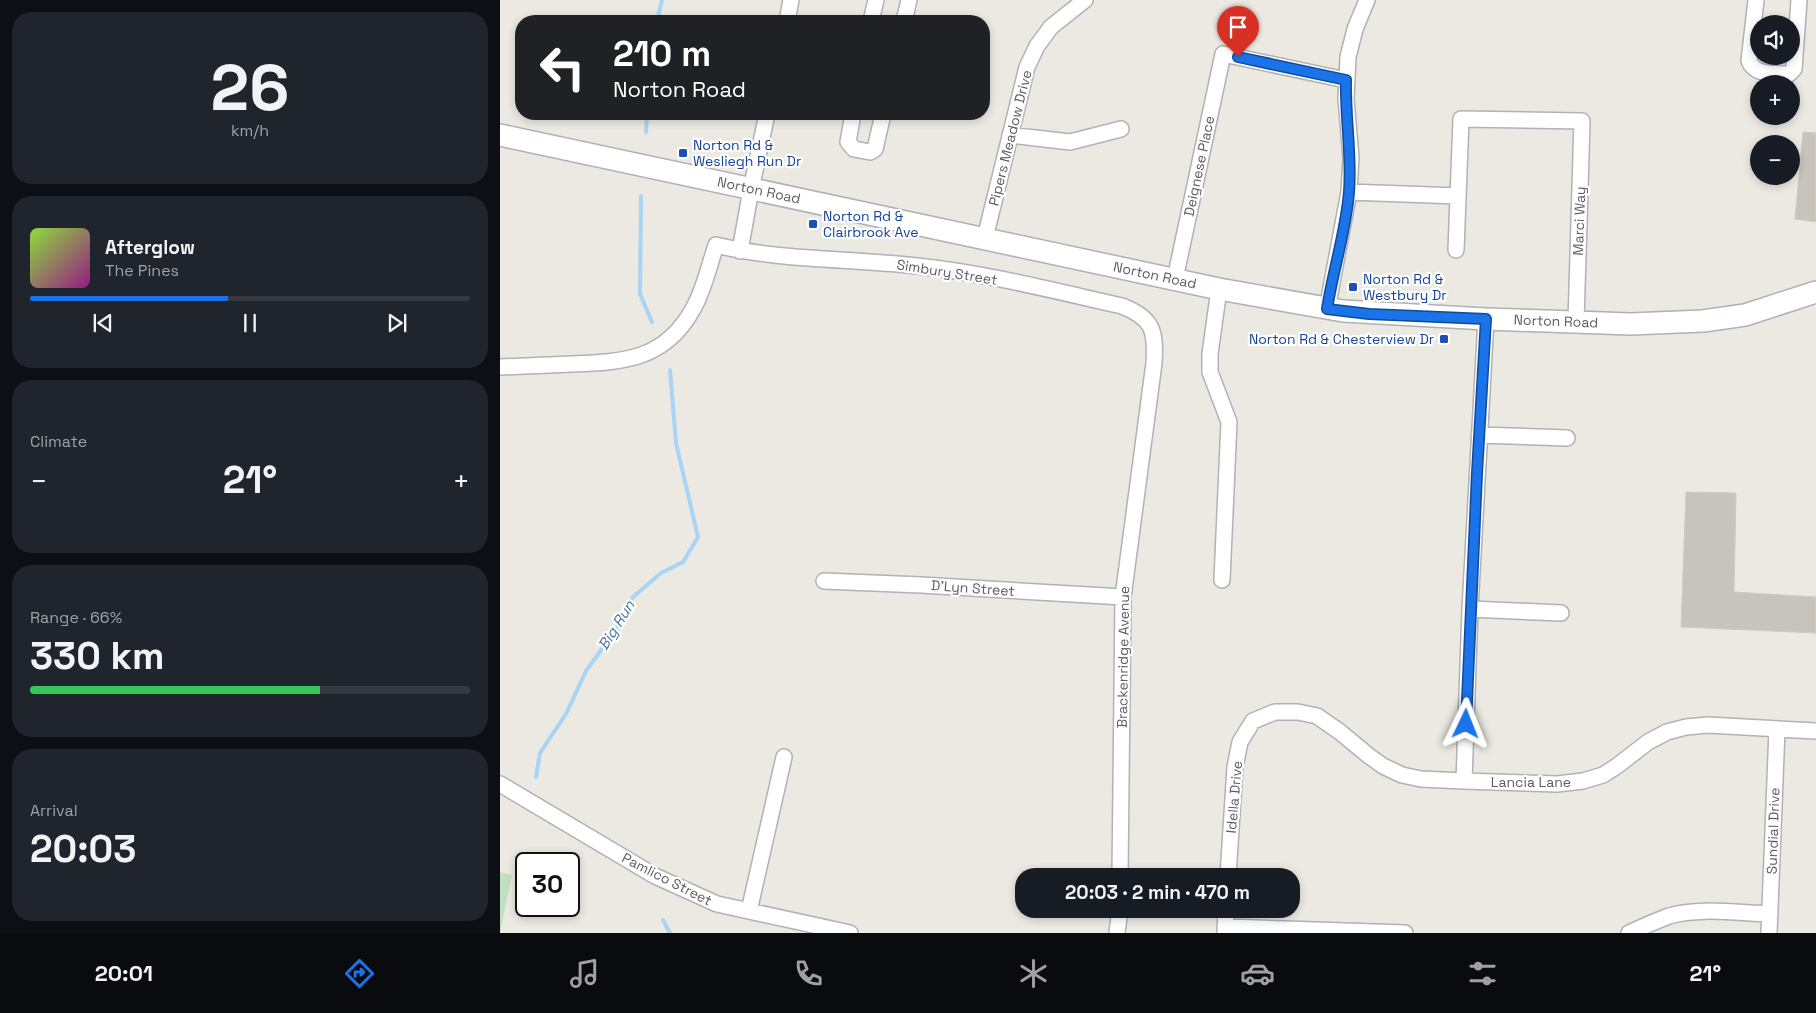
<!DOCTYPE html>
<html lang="en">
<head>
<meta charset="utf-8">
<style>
	:root { --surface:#171b24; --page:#20242c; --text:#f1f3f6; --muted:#9ea1a6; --line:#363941; --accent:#1a73e8 }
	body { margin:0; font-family:"Space Grotesk",sans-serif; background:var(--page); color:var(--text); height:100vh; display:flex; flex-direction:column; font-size:19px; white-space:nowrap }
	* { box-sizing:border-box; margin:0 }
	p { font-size:16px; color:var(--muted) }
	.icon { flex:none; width:28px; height:28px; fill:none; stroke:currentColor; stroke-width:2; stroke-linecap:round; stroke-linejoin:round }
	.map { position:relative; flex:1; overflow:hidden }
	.drawer { display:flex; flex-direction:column; gap:12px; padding:12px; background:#0d0f14; width:500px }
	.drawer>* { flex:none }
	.hud { position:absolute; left:15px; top:15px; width:475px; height:105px; border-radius:20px; box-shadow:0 2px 8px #0003; background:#202124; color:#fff; overflow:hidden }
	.fabs { position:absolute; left:1250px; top:15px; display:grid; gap:10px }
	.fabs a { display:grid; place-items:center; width:50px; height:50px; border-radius:50%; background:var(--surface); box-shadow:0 2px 8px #0003; font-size:25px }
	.speed { position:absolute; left:15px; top:852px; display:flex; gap:10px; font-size:25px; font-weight:700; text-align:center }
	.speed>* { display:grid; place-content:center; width:65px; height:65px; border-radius:50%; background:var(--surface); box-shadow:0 2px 8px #0003; line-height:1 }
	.speed .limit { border:2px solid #111; border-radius:8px; background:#fff; color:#111 }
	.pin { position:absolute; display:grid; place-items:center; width:42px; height:42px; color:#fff; margin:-51px -21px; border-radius:50% 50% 50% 0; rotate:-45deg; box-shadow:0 0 5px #0007 }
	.pin .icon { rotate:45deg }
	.me { position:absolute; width:55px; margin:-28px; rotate:2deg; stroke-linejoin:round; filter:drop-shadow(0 0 4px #0008) }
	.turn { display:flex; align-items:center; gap:18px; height:105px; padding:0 15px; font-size:22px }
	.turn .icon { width:65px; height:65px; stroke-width:2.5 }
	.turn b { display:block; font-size:35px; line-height:42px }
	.big { font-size:38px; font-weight:800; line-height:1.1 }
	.drawer .tile { flex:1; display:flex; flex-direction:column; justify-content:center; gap:8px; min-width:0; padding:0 18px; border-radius:20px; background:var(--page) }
	.drawer .dial { align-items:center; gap:0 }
	.dial b { font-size:65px; line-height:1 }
	.song { display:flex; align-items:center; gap:15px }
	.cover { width:60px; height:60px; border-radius:8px; background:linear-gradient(135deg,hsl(90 70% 55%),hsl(310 70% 35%)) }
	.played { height:5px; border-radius:2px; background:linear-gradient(90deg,var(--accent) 45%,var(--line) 45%) }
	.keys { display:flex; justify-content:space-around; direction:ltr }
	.heat { display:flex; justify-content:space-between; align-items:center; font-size:28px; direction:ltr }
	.charge { height:8px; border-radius:4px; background:linear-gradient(90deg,#34c759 66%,var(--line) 0) }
	.trip { position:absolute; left:515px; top:868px; width:285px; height:50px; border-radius:20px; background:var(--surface); box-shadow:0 2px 8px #0003; font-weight:800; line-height:50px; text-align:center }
	.dock { display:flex; height:80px; justify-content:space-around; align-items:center; background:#090b0e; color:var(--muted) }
	.dock .icon { width:35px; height:35px }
	.dock .selected { color:var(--accent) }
	.dock b { font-size:22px; color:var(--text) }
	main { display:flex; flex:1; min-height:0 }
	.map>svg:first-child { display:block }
</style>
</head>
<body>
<main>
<section class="drawer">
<div class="tile dial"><b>26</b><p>km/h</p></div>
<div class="tile">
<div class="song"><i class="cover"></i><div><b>Afterglow</b><p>The Pines</p></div></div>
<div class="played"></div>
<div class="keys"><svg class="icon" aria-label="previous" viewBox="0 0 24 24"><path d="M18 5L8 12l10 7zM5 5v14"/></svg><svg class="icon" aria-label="pause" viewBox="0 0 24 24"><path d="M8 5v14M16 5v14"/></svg><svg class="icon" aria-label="next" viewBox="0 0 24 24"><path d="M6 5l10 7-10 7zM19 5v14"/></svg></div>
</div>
<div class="tile"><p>Climate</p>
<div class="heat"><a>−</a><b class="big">21°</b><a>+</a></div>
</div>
<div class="tile"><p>Range · 66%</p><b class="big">330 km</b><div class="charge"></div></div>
<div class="tile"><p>Arrival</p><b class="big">20:03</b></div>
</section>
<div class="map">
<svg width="1316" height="933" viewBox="0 0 1316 933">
	<rect width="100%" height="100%" fill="#ebe9e2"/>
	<path fill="#c0e1c0" d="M0,872L12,875L0,933Z"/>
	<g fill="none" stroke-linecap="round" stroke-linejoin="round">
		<path stroke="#a8d4f5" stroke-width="4" d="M157,21L162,0
			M146,132L147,114
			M141,196L140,294L152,322
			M36,777L40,753L66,714L86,671L120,624L133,597L161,573L183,562L198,537L176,443L170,370
			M163,920L170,933"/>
	</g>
	<path fill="#c7c4be" stroke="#cfcbc1" d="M1303,132L1316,133V222L1295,219Z
		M1186,492L1236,493L1234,592L1316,597V633L1181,627Z"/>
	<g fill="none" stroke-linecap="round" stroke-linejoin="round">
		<g stroke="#afb2b6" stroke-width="18">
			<path id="street" d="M1256,0L1249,61C1255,76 1274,73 1289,74L1294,69L1299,0
				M287,21L291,0
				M371,21L376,0
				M404,21L409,0
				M353,114L348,142L354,149L370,152L375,149L383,114
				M510,135L570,142L621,129
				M849,192L958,196
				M485,238L527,67L537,46L551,27L585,0
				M956,250L961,119L1082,121L1076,322
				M240,251L251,189L267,114
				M675,279L723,54L846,80
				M719,289L710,354V372L729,422L722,580
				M827,309L849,192L851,158L846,99L848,57L855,29L867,0
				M0,367C24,366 48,365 72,364C124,362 165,360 193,309C204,290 209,266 216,245C281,261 350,258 417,266C485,273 555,291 622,306C653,318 656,331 654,363L623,597L620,876
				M979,435L1067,438
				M324,581L421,585L623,597
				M970,609L1061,613
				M964,781L970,609L986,319
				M0,784L155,876L217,904L350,933
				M728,876L735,767L740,742L753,721L775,712H798L817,716L840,732L869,756L883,766L902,775L921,779L964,781L1057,784L1083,781L1103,775L1117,766L1148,742L1167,732L1186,727L1208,725L1316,731
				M249,911L284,757
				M725,927L905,933
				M617,933L620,909
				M725,933L726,909
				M1129,933C1142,927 1156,921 1169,916C1198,907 1239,913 1270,914
				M1269,933L1277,729"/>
		</g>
		<g stroke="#aeb1b6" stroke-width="24">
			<path id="secondary" d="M0,135L719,289L843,311L986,319L1131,324L1203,321L1245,315L1316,292"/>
		</g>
		<use href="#street" stroke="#fff" stroke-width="15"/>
		<use href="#secondary" stroke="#fff" stroke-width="21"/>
	</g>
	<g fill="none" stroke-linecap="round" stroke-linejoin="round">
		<g stroke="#114b97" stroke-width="12">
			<path id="route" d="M738,57L846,80C845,118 852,154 849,192C846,231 833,270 827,309L869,314L986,319L977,473L966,724"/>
		</g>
		<use href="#route" stroke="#1a73e8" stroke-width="9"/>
	</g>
	<g fill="#1a4fb4" stroke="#fff" stroke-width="2">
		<rect x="178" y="148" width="10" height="10" rx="2.5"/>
		<rect x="308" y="219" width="10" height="10" rx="2.5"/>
		<rect x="848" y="282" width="10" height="10" rx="2.5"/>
		<rect x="939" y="334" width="10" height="10" rx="2.5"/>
	</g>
	<g text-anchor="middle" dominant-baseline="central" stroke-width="4.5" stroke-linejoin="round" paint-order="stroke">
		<g font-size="14" fill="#5a5d61" stroke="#fff">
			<text transform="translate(510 138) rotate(-76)">Pipers Meadow Drive</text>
			<text transform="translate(699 166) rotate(-78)">Deignese Place</text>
			<text transform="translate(259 190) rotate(12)">Norton Road</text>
			<text transform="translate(1079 221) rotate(-88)">Marci Way</text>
			<text transform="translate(447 272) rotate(9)">Simbury Street</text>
			<text transform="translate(655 275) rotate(12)">Norton Road</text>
			<text transform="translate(1056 321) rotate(2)">Norton Road</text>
			<text transform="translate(473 588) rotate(4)">D'Lyn Street</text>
			<text transform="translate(623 657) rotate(-89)">Brackenridge Avenue</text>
			<text x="1031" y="782">Lancia Lane</text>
			<text transform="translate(734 797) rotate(-85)">Idella Drive</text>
			<text transform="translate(1273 831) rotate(-88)">Sundial Drive</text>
			<text transform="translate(167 879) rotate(27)">Pamlico Street</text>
		</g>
		<g font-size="14" fill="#164399" stroke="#fff" text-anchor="start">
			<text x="193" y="145">Norton Rd &amp;<tspan x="193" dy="16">Wesliegh Run Dr</tspan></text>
			<text x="323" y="216">Norton Rd &amp;<tspan x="323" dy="16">Clairbrook Ave</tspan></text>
			<text x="863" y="279">Norton Rd &amp;<tspan x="863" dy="16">Westbury Dr</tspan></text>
			<text x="934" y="339" text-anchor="end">Norton Rd &amp; Chesterview Dr</text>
		</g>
		<g font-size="15" font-style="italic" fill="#4875a5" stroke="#fff">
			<text transform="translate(116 625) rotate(-58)">Big Run</text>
		</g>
	</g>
</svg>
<div class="fabs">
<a><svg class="icon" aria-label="sound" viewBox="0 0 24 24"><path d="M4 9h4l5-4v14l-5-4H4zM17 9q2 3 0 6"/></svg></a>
<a>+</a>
<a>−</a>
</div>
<div class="speed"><div class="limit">30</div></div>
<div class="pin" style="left:738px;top:57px;background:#d93025"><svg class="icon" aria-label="arrive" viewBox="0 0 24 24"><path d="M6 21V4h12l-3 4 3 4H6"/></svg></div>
<svg class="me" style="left:966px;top:724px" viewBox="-20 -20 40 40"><path d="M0-17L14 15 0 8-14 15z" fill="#1a73e8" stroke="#fff" stroke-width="4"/></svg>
<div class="trip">20:03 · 2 min · 470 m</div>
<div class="hud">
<div class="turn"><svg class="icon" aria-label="left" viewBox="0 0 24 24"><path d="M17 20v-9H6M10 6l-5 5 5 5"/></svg><div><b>210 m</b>Norton Road</div></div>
</div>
</div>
</main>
<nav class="dock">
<b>20:01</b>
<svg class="icon selected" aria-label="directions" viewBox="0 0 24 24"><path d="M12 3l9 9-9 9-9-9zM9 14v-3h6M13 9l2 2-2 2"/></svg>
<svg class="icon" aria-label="music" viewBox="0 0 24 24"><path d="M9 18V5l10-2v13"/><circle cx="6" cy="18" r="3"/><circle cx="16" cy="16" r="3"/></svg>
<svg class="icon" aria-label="phone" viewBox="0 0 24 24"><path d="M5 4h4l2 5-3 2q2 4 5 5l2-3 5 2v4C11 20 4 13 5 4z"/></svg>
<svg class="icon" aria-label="climate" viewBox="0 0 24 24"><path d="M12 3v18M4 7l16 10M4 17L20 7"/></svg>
<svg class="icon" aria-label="car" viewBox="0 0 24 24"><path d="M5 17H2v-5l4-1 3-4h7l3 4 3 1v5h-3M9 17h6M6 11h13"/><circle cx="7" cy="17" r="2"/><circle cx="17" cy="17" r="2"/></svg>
<svg class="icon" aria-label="filters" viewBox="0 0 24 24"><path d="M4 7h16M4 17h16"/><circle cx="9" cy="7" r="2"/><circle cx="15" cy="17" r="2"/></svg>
<b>21°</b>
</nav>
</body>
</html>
